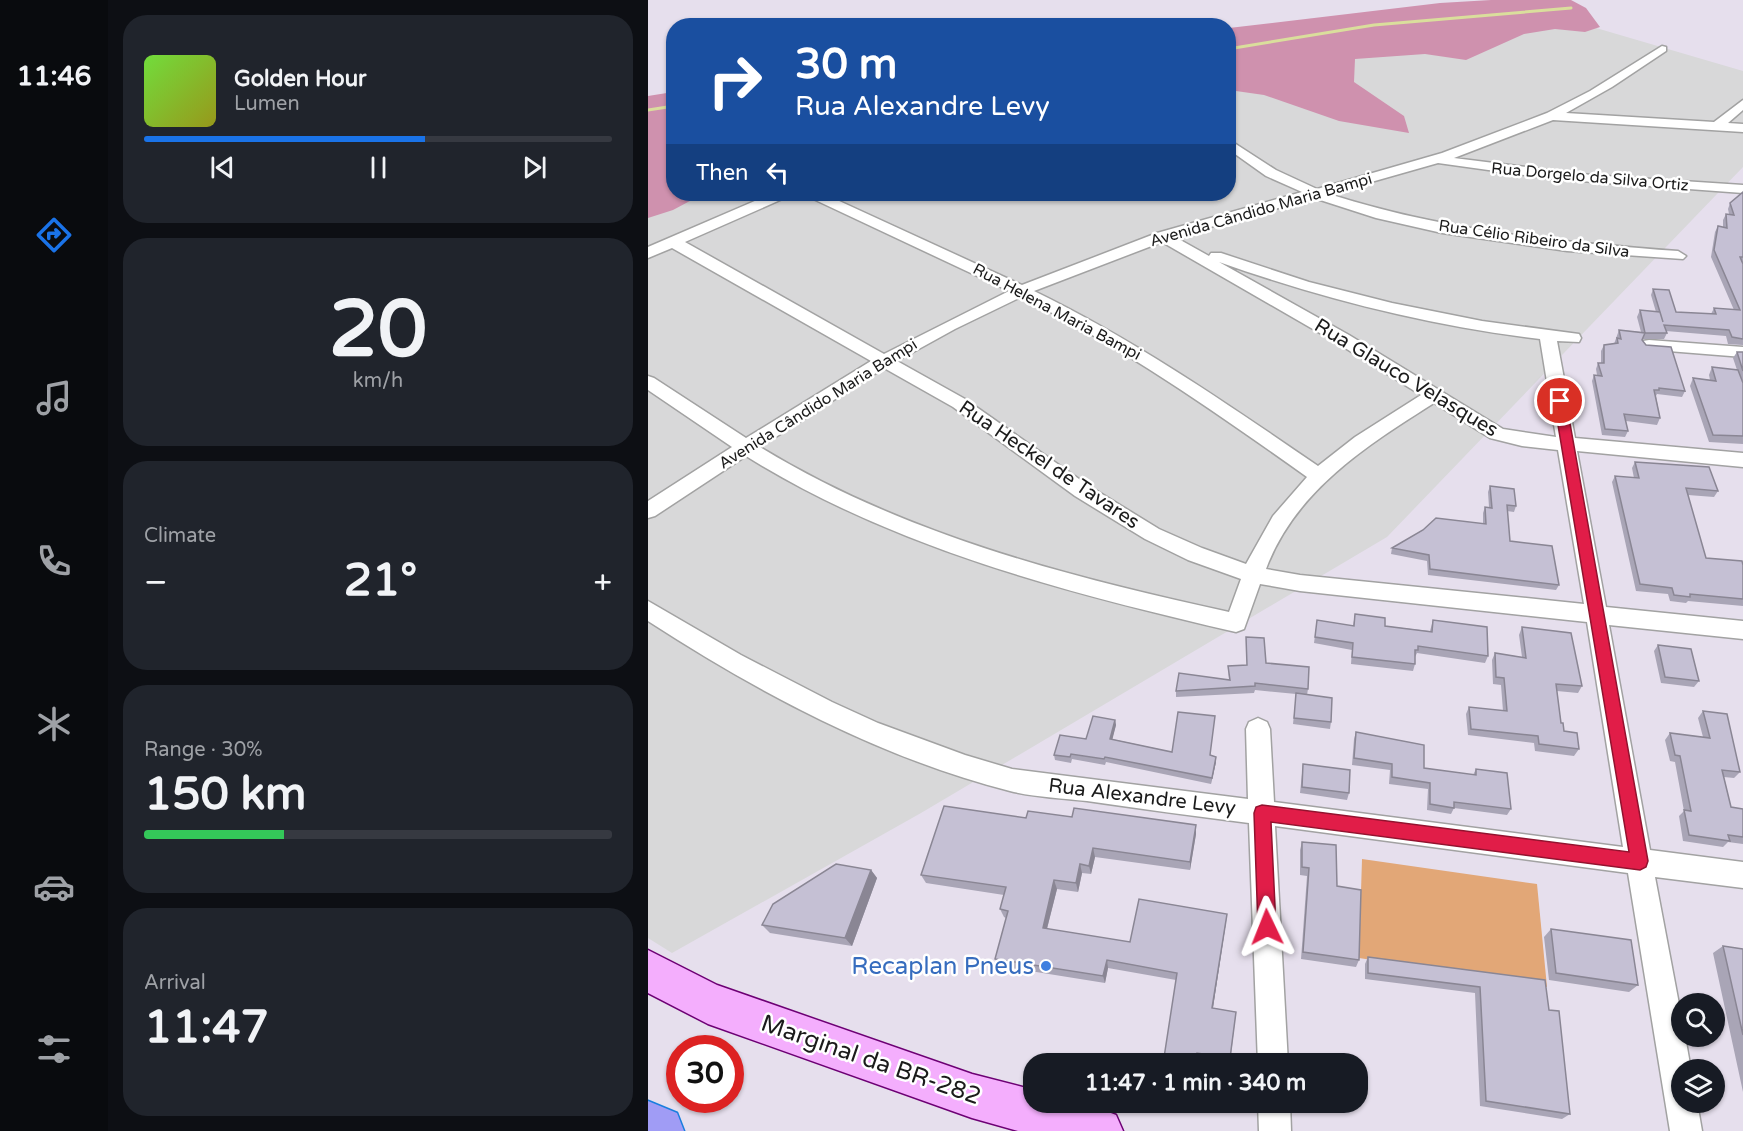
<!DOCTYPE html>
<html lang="en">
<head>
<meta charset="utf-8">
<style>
	:root { --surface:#171b24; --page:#20242c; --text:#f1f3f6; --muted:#9ea1a6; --line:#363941; --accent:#1a73e8 }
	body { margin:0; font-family:"Varela Round",sans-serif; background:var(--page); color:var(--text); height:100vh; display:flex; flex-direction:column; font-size:22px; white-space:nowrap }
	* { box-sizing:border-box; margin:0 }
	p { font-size:20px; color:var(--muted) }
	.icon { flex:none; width:33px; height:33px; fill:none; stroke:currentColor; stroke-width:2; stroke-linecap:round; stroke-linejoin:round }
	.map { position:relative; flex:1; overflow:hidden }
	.details { display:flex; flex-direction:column; gap:15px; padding:15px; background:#0d0f14; width:540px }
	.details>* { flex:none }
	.banner { position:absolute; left:18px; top:18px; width:570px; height:183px; border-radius:24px; box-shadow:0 2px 4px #0004; background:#1a4fa0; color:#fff; overflow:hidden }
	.fabs { position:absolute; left:1023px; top:993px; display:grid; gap:12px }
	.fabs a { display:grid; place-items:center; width:54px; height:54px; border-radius:50%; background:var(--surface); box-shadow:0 2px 4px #0004; font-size:30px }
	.speed { position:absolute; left:18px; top:1035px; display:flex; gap:12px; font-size:30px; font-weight:700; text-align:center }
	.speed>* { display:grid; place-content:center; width:78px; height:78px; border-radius:50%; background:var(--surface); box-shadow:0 2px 4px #0004; line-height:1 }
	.speed .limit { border:9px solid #d22; background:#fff; color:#111 }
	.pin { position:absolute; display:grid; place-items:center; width:51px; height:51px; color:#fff; margin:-26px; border:3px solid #fff; border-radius:50%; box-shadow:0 2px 6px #0007 }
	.me { position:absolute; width:66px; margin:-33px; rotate:358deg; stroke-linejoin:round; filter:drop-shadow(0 0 4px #0008) }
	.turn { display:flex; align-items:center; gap:21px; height:126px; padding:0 30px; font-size:27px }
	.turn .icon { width:78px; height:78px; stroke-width:2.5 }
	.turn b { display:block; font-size:42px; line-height:51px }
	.then { display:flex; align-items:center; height:57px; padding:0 30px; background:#0003; gap:12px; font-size:22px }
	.big { font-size:45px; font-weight:700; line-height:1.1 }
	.details .widget { flex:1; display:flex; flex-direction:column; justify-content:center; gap:9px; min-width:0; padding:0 21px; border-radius:24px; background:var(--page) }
	.details .dial { align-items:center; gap:0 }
	.dial b { font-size:78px; line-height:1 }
	.song { display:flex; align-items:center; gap:18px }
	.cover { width:72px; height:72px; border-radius:9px; background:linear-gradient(135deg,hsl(100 70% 55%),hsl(60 70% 35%)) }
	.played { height:6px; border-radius:3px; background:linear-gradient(90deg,var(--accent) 60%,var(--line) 60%) }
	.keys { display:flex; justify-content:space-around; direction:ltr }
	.heat { display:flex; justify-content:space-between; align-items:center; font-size:33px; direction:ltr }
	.charge { height:9px; border-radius:4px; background:linear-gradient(90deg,#34c759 30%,var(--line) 0) }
	.trip { position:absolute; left:375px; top:1053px; width:345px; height:60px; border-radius:24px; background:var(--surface); box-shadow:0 2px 4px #0004; font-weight:700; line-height:60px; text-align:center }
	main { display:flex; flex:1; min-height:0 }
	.tabs { display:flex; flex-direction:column; width:108px; justify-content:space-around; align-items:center; background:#090b0e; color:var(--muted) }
	.tabs .icon { width:42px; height:42px }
	.tabs .selected { color:var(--accent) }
	.tabs b { font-size:27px; color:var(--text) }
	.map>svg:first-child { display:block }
</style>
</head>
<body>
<main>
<nav class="tabs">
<b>11:46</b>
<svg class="icon selected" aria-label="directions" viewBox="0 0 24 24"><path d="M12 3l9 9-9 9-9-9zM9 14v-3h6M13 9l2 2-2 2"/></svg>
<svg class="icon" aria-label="music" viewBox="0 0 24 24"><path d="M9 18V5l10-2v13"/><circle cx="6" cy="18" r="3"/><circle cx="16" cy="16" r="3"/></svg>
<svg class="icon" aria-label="phone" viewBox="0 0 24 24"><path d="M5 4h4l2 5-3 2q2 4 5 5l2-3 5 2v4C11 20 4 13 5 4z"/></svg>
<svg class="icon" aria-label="climate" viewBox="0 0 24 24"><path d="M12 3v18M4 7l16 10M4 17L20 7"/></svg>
<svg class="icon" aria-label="car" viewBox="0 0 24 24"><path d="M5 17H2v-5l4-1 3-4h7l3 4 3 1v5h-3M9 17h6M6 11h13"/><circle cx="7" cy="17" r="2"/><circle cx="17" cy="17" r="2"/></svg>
<svg class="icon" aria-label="filters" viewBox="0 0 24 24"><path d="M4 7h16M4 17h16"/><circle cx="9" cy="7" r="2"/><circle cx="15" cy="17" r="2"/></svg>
</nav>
<section class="details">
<div class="widget">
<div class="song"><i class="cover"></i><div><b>Golden Hour</b><p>Lumen</p></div></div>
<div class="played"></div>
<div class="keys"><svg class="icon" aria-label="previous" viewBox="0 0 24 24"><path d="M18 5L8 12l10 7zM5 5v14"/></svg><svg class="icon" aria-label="pause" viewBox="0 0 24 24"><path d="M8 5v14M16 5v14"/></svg><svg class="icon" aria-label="next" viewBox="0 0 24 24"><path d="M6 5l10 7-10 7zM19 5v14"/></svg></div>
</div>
<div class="widget dial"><b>20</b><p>km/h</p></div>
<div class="widget"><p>Climate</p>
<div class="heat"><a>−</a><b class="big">21°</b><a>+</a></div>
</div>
<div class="widget"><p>Range · 30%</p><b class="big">150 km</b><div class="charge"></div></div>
<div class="widget"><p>Arrival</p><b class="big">11:47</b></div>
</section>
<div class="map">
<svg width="1095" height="1131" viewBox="0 0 1095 1131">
	<rect width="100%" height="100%" fill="#e6dfed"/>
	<path fill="#d8d8d9" d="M931,23L1095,71V167L739,537L273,813L24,953L0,938V100L26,194H580L581,34Z"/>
	<path fill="#cf91ae" d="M843,0H923L938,8L952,27L937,32L907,29L876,34L818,60L777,54L707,59L706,82L756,116L761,133L691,121L616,95L581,90V28L792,3Z
		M25,92L26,194H55L25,210L0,218V96Z"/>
	<path fill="#e2a777" d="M714,859L889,884L899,987L711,958Z"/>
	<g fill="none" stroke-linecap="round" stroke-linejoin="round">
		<path stroke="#dade9c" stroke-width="3" d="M580,49L726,25L923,8
			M0,110L26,106"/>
		<g stroke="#a2a2a2" stroke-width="3">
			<path id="minor" d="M1014,46L1018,47V51L964,87L918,113L1066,122L1095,100V110L1080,123L1095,124V132L905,120L806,158L943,175L1095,185V193L905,179L790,163L681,194C797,231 909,242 1030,251L1038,256L1035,259L919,251L794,233L728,218L666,198L527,237L561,256L563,253H573L661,282L744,303L834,321L931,334L933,338L931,342L909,341L927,438L1095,453V467L929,451L958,607L1095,621V639L961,625L1002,850L1095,862V888L1007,877L1034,1020V1036H1037L1043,1070H1034V1102H1049L1054,1131H1022L980,873L627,826L640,1064H610L601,823C547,816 493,809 439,801C413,798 386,797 362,791C233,758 111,693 0,621V601L93,655L184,702L230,723L317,755L364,769L600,799L598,729L601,722L610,718L619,722L622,729L626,802L975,847L939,622L652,591L612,584L596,629L588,632C420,593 245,548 98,456L7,516L0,518V501L84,447L0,390V376L6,378L98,438L223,361L24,248L0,258V247L123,194H141L139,197L37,242L236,354L361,291L161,197L159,194H176L374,285L509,233L654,192L618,176L580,149V139L628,170L669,189L794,153L899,113L942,91ZM514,242L689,343L773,395L707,437L670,466C578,403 487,340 386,291ZM571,262C675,299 783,326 892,339L908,437L855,429L701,335ZM373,297C475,347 566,411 659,477L625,516L598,564L554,548L511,529L441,486L317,399L249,361L307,329ZM236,368L305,407L427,496L497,539L540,560L593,579L581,612C420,577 254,534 112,447ZM786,403L842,438L874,446L910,450L936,604L652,575L618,569C647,491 718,446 786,403Z
				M1001,340L1095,347V357L995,349L993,345L995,341Z
				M610,1102H642L643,1131H611Z"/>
		</g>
		<g stroke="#6d0074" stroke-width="3">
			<path id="secondary" d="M0,950L69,985L324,1074L386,1090V1102C418,1102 437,1102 468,1115L475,1131H370L324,1118L60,1024L0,993Z"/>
		</g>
		<g stroke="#197ede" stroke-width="3">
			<path id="trunk" d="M0,1101L29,1113L36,1131H0Z"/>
		</g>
		<use href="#minor" fill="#fff" fill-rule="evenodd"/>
		<use href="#secondary" fill="#f4aefd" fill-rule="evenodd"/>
		<use href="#trunk" fill="#a09cf5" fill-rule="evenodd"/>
	</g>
	<path fill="#a9a5b6" d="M1095,192V345L1080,344L1078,336L1018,331L1019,333L1016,339H994V340L1037,391L1034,397L1009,394L1008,396L1012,418L1009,425L978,421L980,431L977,437L954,435L944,381L946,375H949L948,369L950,363H953V351L956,345L966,344L971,330L993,332L989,317L992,310L1008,312L1003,295L1005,289L1028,312L1063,314L1066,308L1086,310L1063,257L1067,232L1070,226L1075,228V220L1078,214H1081L1080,209L1082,203Z
		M1089,352H1095V444L1061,442L1042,386L1045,378L1062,380L1061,375L1064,367L1089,370L1085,358Z
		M987,462L1070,491L1066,497L1040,495L1058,558L1095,565V606L1040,601L1038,603L1022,601L1020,594L988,591L964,482L967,476L986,478L984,468Z
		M842,486L868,506L866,512L859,511L862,541L911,585L908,590L780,575L779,561L743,554L744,548L775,530L835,523V513L837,507H841L840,492Z
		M707,614L737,626L782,631L785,620L840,656L837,663L769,653L767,657V664L765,671L703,664L704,650L666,643L669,620L705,626Z
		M874,627L934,686L930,693L909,691L913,723L916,731L931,749L926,756L887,751L886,743L820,735L818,714L821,707L855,711L853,685L845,684L844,660L847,653L874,657L871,635Z
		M598,637L618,663L660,689L659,695L683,722L682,729L645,724L648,694L607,690L606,693L528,697V691L581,680L580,666L599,665Z
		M1010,645L1051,681L1046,687L1013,683L1006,651Z
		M1055,711L1092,772L1086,778L1076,777L1083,807L1095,809V844L1080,842L1075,847L1035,841L1031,816L1036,811L1027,762L1022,761L1017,740L1022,733L1055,737L1050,718Z
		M467,720L468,725L464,739L524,752L566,722L562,756L568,757V762L563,784L458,762L457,765L424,759L423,763L407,760L406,755L438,739Z
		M708,732L776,768L825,775L828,769L863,809L859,815L806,808L803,814L779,810L780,789L741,784L742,770L704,765L706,739Z
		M655,764L701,793L699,800L652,793Z
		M378,818L548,834L542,870L447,857L443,874L434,873L430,892L409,889L399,929L482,942L578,922L565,1008L588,1012L582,1064L549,1058L528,980L460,968L457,983L351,966L347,959L358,918L356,917L352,909L356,895L278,883L273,875Z
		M654,842L689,886L711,960L708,967L653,959L659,876L652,875V850Z
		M223,870L229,878L204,946L122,933L114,925Z
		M903,929L990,985L981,992L901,980L896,937Z
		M1075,946L1095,949V1092L1065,953Z
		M720,957L897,980L901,1010L922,1114L914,1119L832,1106L827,993L717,979V964Z
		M509,1102H543L542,1112L510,1107Z"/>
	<path fill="#8a8694" d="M467,720L468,725L463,745L462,739Z
		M568,757V762L563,784L564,778Z
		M548,825V834L542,870V862Z
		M445,848L447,857L443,874L441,866Z
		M432,864L434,873L430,892L428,883Z
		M223,870L229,878L204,946L197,938Z
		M406,880L409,889L397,936L395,928Z
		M579,914L578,922L564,1014V1008Z
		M459,960L460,968L457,983L455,976Z"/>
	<path fill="#c5c0d4" stroke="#8a8694" stroke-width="1.5" d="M1095,192V257H1092L1095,264V339L1084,337L1081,330L1016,325L1019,333H997L992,310L1012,312L1015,322L1005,289L1021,290L1028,312L1068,314L1066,308L1092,310L1066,250L1070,226L1079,228L1078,214L1086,215L1082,203Z
		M971,330L997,333L994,340L998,345L1023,347L1037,391L1011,388V390H1006L1012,418L976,414L980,431L957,429L946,375L954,376L950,363H956V345L970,343L969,338L973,339Z
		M1089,352H1095V371Z
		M1064,367L1090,370L1095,383V436L1065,435L1045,378L1068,381Z
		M987,462L1061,467L1070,491L1038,488L1058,558L1094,561L1095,565V599L1042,594V597L1026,595L1024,588L992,584L967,476L991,478Z
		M842,486L866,489L868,506L859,505L862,541L904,546L911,585L782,569L781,555L744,548L775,530L788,518L838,524L837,507L844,508Z
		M707,614L737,618V626L784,632L785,620L839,627L840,656L770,646V650H767V664L704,657L705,643L667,637L669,620L706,626Z
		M874,627L923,633L934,686L908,684L913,723H915L916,731L929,733L931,749L891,744L890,736L823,729L821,707L859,711L856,678L848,677L847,653L878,658Z
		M598,637L616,638L618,663L661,667L660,689L607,683V686L528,691L531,673L582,680L580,666L599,665Z
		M1010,645L1043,649L1051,681L1017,677Z
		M648,693L684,698L683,722L646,718Z
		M1055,711L1079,714L1092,772L1074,770L1083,807L1095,809V837L1080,835L1082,841L1041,835L1036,810L1043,811L1032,756L1027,755L1022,733L1062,738Z
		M530,712L567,716L562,755L568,757L564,778L457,757L456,759L423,754L422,757L406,755L412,735L438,739L445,716L467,720L462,739L524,752Z
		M708,732L776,745V768L828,775V769L859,773L863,809L806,802V808L782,804V783L744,777V764L706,758Z
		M655,764L702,770L701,793L654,787Z
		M296,806L378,818L380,811L424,817L426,808L548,825L542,862L445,848L441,866L432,864L428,883L406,880L395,928L482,942L491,899L579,914L564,1008L588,1012L582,1058L549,1053L548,1064H515L529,973L459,960L455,976L347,959L360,911L352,909L358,887L273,875Z
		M654,842L688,845L689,886L713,890L711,960L655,952L661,868L654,867Z
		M188,864L223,870L197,938L114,925L125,904Z
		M903,929L983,940L990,985L908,973Z
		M1075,946L1095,949V1035Z
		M720,957L897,980L901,1010L911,1011L922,1114L838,1101L832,987L720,973Z
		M512,1102H543L542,1107Z"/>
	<path fill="#e11d48" stroke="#92132f" stroke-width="1.5" d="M912,397L918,401L1000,861L998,867L992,870L623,822L628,927L625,933L619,936L612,933L610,927L606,813L608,807L614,805L981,852L906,401Z"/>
	<circle fill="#3f7fe0" stroke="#fff" stroke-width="2" cx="398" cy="966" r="6"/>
	<g text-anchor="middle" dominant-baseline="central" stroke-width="5" stroke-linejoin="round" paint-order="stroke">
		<g font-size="16" fill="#1b1b1b" stroke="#fff">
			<text transform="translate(942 177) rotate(5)">Rua Dorgelo da Silva Ortiz</text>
			<text transform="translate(613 210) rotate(-16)">Avenida Cândido Maria Bampi</text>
			<text transform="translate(886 239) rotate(8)">Rua Célio Ribeiro da Silva</text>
			<text transform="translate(409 312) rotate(28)">Rua Helena Maria Bampi</text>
			<text transform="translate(170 404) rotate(-32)">Avenida Cândido Maria Bampi</text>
		</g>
		<g font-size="20" fill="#1b1b1b" stroke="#fff">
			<text transform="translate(758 378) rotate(31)">Rua Glauco Velasques</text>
			<text transform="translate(401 465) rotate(34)">Rua Heckel de Tavares</text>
			<text transform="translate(494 797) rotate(7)">Rua Alexandre Levy</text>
		</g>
		<g font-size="24" fill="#366cbe" stroke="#fff" text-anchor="end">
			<text x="386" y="966">Recaplan Pneus</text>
		</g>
		<g font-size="24" fill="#1b1b1b" stroke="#fff">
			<text transform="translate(223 1060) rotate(19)">Marginal da BR-282</text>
		</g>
	</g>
</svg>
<div class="fabs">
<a><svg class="icon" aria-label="search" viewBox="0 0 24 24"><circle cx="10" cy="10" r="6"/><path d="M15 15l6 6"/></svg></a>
<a><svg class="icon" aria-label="layers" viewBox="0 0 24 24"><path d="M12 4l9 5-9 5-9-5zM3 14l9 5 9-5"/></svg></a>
</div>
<div class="speed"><div class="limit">30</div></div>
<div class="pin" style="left:912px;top:401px;background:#d93025"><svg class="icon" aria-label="arrive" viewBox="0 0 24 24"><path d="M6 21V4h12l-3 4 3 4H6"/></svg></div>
<svg class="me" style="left:619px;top:927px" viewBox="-20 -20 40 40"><path d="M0-17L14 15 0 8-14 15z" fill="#e11d48" stroke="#fff" stroke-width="4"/></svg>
<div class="trip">11:47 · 1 min · 340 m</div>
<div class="banner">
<div class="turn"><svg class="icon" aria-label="right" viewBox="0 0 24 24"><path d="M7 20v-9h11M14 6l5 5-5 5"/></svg><div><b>30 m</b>Rua Alexandre Levy</div></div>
<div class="then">Then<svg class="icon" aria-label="left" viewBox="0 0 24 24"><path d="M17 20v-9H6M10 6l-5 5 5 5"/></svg></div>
</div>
</div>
</main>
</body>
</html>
